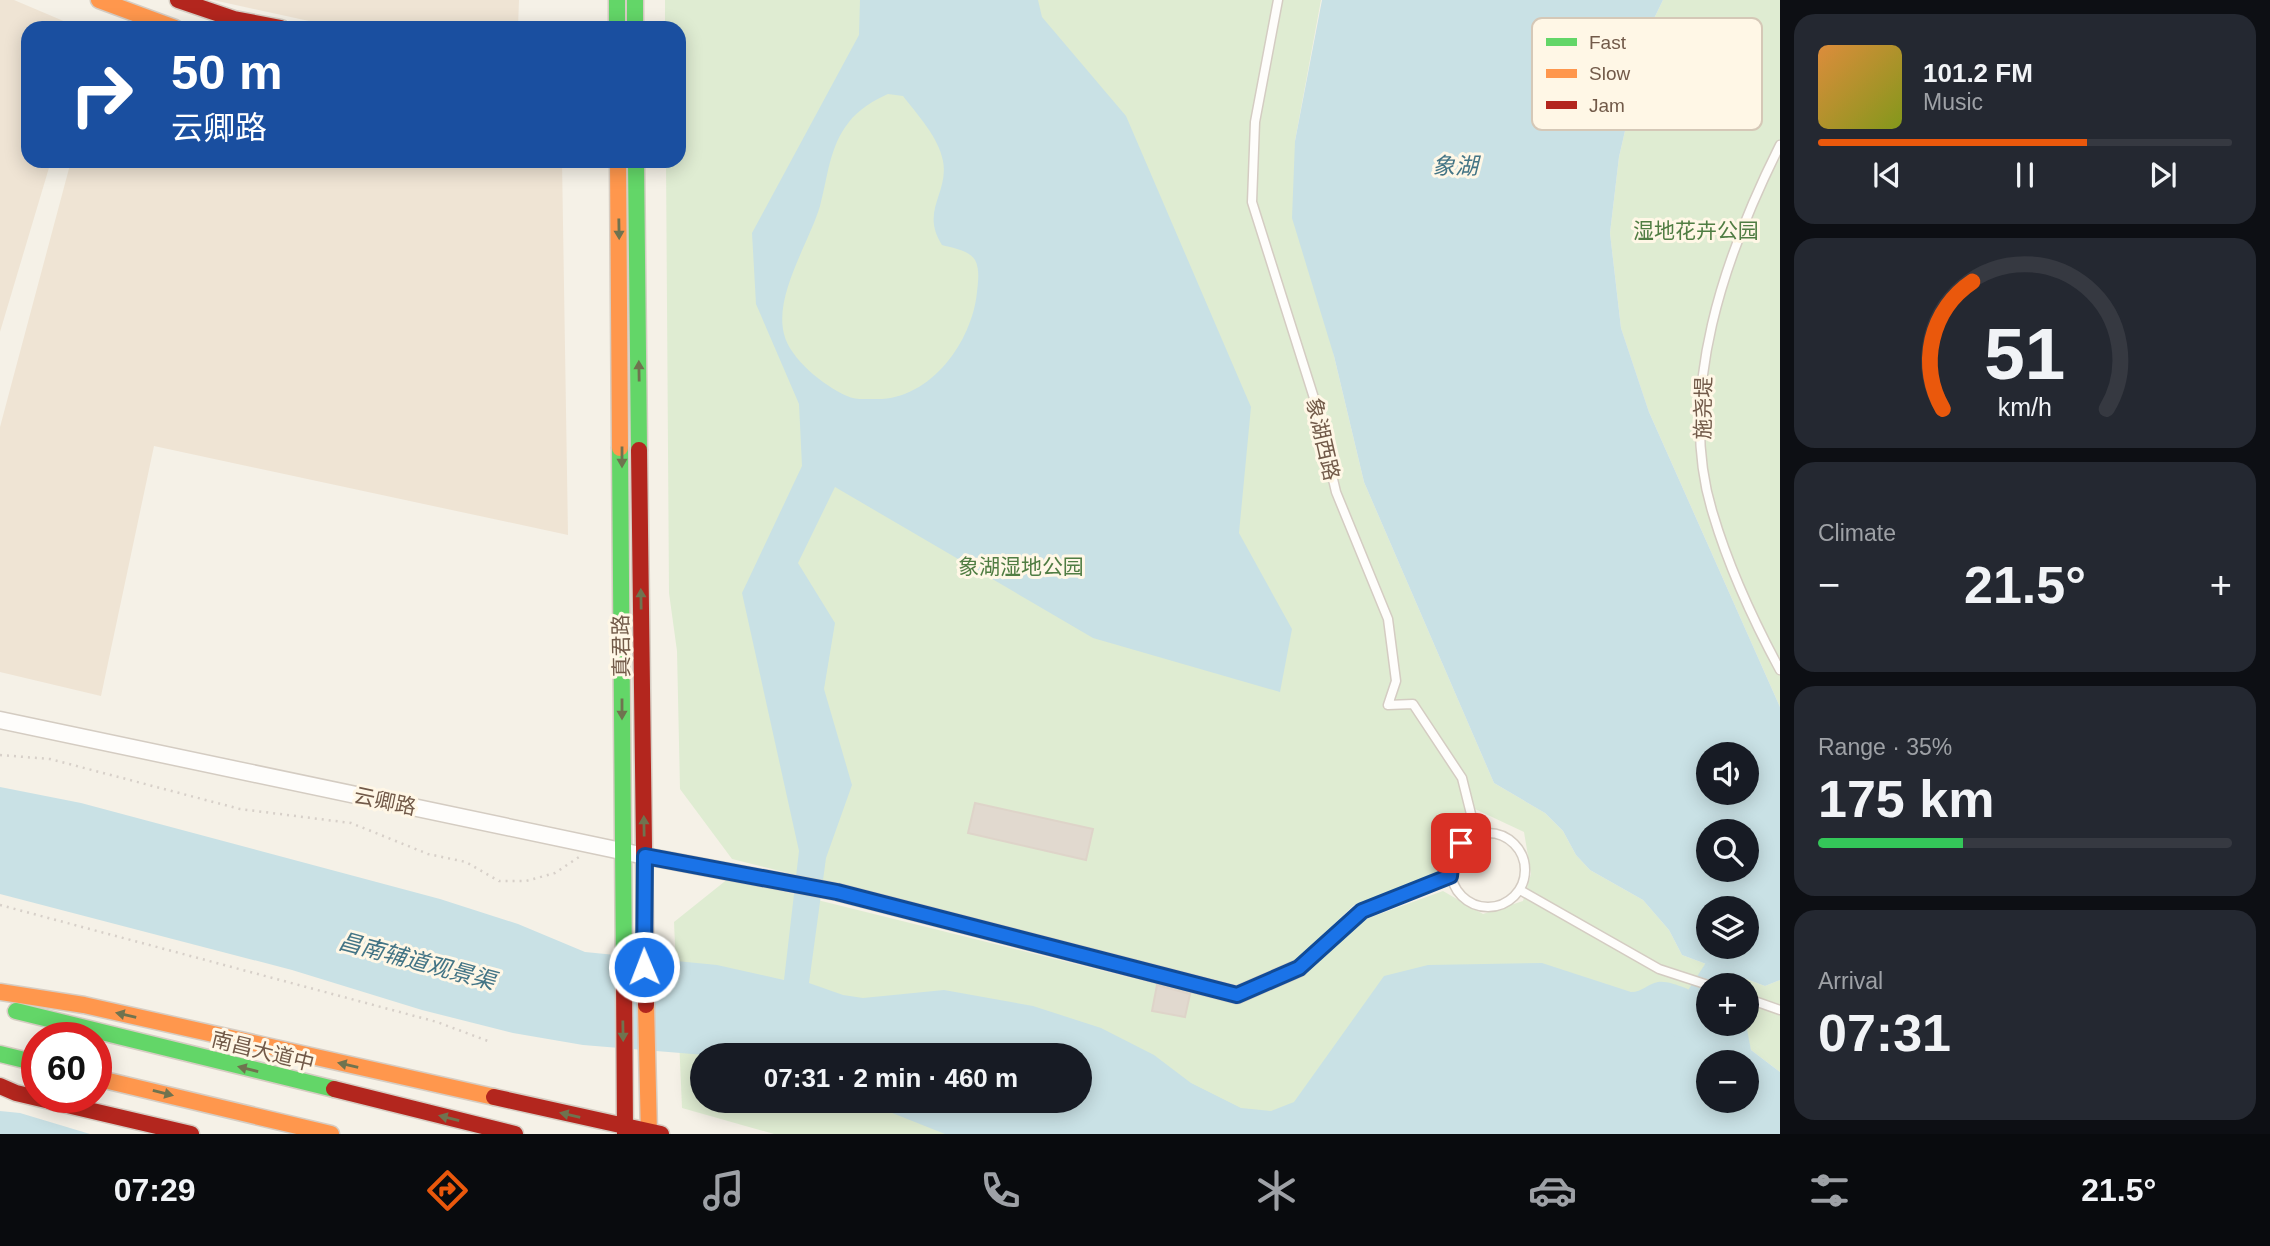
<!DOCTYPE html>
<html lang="en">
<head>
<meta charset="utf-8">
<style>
	:root { --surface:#171b24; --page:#242831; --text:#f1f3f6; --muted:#9ea1a6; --line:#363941; --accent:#ea580c }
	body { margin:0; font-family:Helvetica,"Noto Sans SC",sans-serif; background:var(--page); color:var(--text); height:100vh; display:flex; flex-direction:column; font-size:26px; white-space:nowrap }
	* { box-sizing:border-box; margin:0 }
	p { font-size:23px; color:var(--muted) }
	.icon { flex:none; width:38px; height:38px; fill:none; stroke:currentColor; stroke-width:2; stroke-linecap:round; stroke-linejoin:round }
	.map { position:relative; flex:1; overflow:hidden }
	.panel { display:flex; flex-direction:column; gap:14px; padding:14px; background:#0d0f14; width:490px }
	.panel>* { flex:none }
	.hud { position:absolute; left:21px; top:21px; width:665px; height:147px; border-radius:21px; box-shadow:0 4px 18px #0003; background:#1a4fa0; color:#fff; overflow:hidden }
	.tools { position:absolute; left:1696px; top:742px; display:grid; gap:14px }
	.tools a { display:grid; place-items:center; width:63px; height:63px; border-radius:50%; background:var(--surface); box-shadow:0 4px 18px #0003; font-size:35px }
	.speed { position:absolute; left:21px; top:1022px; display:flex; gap:14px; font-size:35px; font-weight:700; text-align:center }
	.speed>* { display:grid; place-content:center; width:91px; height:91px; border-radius:50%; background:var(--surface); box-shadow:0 4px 18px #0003; line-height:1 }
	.speed .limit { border:10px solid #d22; background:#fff; color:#111 }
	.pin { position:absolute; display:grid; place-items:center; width:60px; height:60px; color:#fff; margin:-30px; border-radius:14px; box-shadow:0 4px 10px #0006 }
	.me { position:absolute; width:77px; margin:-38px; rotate:359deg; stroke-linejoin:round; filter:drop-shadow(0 0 5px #0008) }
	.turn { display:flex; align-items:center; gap:24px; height:147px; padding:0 35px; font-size:32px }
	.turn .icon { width:91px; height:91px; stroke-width:2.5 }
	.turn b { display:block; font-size:49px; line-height:60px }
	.big { font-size:52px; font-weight:800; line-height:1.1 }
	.panel .tile { flex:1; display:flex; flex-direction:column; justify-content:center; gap:10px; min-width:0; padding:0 24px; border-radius:21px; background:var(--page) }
	.panel .dial { align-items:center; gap:0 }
	.dial svg { height:182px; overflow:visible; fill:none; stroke:var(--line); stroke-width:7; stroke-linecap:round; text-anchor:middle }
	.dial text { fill:var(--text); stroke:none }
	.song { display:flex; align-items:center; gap:21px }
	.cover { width:84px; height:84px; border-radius:10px; background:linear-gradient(135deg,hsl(30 70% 55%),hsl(70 70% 35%)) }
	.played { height:7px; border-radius:4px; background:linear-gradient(90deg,var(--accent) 65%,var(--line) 65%) }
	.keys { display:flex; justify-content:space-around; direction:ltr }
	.heat { display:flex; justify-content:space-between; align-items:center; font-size:38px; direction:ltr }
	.charge { height:10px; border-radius:5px; background:linear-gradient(90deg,#34c759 35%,var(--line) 0) }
	.trip { position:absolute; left:690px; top:1043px; width:402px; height:70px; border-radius:35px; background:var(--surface); box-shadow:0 4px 18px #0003; font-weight:800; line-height:70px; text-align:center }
	.tab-bar { display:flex; height:112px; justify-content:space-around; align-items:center; background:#090b0e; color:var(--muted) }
	.tab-bar .icon { width:49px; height:49px }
	.tab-bar .current { color:var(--accent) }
	.tab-bar b { font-size:32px; color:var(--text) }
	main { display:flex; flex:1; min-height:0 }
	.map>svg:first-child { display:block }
</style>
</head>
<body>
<main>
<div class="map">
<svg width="1780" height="1134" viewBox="0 0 1780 1134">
	<rect width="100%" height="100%" fill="#f5f1e7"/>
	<path fill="#efe4d4" d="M0,0H14L80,28H28V161H51L0,332Z
		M213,0H519L518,28H341Z
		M71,161H562L568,535L154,446L101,696L0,672V427Z"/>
	<path fill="#dfecd2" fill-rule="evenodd" d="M665,0H1321L1295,141L1334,356L1364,482L1494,783L1545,813L1563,831L1576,855L1590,870L1643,900L1669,930L1682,955L1765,986L1780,980V1072L1751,1050L1745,1025L1708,1062V1101L1735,1134H774L682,1108L674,922L729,878L1232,1003L1306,974L1366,919L1443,891L1483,914L1523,901L1531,874L1524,832L1475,809L1439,873L1354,905L1299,957L1249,988L732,859L680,789L677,651L669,593L666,161H679V28H665ZM1708,985H1746V1024H1708ZM702,1055H1080V1101H702Z
		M1663,0H1780V707L1649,412L1621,328L1610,233L1619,157L1648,31Z"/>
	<path fill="#c9e1e5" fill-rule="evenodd" d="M860,0H1038L1042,17L1126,116L1251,407L1239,533L1292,629L1280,692L1093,638L835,487L798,563L835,623L824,689L852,785L826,858L809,983L843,995L863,998L944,990L1033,1006L1101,1028L1154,1055L1191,1083L1241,1108L1271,1111L1294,1102L1384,976L1428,965L1542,963L1631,992C1643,992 1647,984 1658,982C1672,980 1695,993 1708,998V1024H1746L1751,1050L1780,1072V1134H945L862,1101H1080V1055H705L583,1045L513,1033L422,1010L292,970L0,894V787L81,803L440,899L518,924L585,952L717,965L784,980L799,851L742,593L802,466L799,404L756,304L752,233L859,35ZM888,94L903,96C917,114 939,138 943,161C949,194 920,210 942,245C952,248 969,250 975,260C980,269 978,282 977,292C972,343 929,402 873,399C865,399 854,400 847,396C824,386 790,359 784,334C774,295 809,243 820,206C828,177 829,147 849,122C858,110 874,100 888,94ZM1708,1062H1746V1101H1708Z
		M1322,0H1663L1648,31L1619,157L1610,233L1621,328L1649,412L1780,707V980L1765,986L1682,955L1669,930L1643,900L1590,870L1576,855L1563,831L1545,813L1494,783L1364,482L1334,356L1292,218L1295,141ZM1708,754H1746V793H1708ZM1708,831H1746V870H1708ZM1708,908H1746V947H1708Z
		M0,1111L20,1113L90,1134H0Z"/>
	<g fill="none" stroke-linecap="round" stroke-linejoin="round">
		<path stroke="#c9e1e5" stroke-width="26" d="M1681,1025L1718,968"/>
	</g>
	<path fill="#e1d9cf" stroke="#ded4c9" stroke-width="2" d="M975,803L1093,829L1086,860L968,833Z
		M1157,985L1190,994L1185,1017L1152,1011Z"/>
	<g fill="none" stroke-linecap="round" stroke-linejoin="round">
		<g stroke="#d4ccc2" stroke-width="11">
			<path id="lane" d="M1278,0L1255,122L1252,202L1314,398L1336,492L1388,619L1396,681L1388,705L1413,704L1462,778L1476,834
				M1780,145C1726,253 1675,393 1713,514C1729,568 1753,620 1780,670
				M1451 870a37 37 0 1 1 74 0a37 37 0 1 1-74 0Z
				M1520,890L1659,969L1708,985
				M1299,968L1362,911L1450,876
				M1746,998L1780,1010"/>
		</g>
		<g stroke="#d4ccc2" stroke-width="19">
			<path id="street" d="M0,720L645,856L837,892L1237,995L1299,968"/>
		</g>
		<g stroke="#d6cdc3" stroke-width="19">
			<path id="fast" d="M617,0V28
				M635,0V28
				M636,161L639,450
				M620,448L624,974
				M16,1011L334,1089
				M0,1054L37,1063"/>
		</g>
		<g stroke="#d6cdc3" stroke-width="19">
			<path id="slow" d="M99,0L175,28
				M618,161L620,448
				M0,992L84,1005L494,1097
				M646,1005L649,1134
				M96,1078L331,1134"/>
		</g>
		<g stroke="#d6cdc3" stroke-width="19">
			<path id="jam" d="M178,0L234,19L281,28
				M639,450L646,1005
				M624,974L625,1134
				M0,1086L16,1093L191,1134
				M334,1089L515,1134
				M494,1097L661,1134"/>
		</g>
		<path stroke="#d7d0c9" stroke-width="2.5" stroke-dasharray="2 5" stroke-linecap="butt" d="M0,755L50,759L240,809L351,823L428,854L466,862L499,881H526L555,873L579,857
			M0,905L437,1022L488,1041"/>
		<use href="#lane" stroke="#fefdfb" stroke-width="8"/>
		<use href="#street" stroke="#fefdfb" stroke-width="16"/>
		<use href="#fast" stroke="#63d668" stroke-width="16"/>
		<use href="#slow" stroke="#ff974d" stroke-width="16"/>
		<use href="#jam" stroke="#b3261e" stroke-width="16"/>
	</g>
	<defs><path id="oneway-solid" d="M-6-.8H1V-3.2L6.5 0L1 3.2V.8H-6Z" transform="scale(1.75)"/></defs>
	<g fill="#6f734f">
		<use href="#oneway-solid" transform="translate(619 229) rotate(89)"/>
		<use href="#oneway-solid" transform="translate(639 371) rotate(-91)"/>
		<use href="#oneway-solid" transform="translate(622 457) rotate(90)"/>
		<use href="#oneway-solid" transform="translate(641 599) rotate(-91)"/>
		<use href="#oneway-solid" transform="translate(622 709) rotate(90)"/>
		<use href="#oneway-solid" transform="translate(644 826) rotate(-91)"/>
		<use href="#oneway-solid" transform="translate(126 1015) rotate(-167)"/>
		<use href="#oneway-solid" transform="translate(623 1031) rotate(89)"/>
		<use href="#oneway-solid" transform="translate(348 1065) rotate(-167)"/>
		<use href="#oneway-solid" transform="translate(248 1069) rotate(-166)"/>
		<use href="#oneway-solid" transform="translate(163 1093) rotate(14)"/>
		<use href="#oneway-solid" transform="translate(570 1115) rotate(-167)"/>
		<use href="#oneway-solid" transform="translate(449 1118) rotate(-166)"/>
	</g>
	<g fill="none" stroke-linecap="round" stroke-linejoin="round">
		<g stroke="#114b97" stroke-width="18">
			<path id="route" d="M644,967L645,856L837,892L1237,995L1299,968L1362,911L1450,876L1452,858L1461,843"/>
		</g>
		<use href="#route" stroke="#1a73e8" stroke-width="12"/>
	</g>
	<g text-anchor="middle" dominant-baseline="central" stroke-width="6" stroke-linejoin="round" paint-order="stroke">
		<g font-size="21" fill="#507d43" stroke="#fff7e6">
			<text x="1696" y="230">湿地花卉公园</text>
			<text x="1021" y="566">象湖湿地公园</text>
		</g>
		<g font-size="21" fill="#725a49" stroke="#fff7e6">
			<text transform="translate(1703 408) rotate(-89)">施尧堤</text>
			<text transform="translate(1323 439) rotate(77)">象湖西路</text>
			<text transform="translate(621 646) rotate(-91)">真君路</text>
			<text transform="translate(385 801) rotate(12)">云卿路</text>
			<text transform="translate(263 1051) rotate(14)">南昌大道中</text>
		</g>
		<g font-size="23" font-style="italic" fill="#437485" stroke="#fff7e6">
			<text x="1455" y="166">象湖</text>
			<text transform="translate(417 961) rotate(15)">昌南辅道观景渠</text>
		</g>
	</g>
	<rect x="1532" y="18" width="230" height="112" rx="10" fill="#fff7e6" stroke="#d5c8b7" stroke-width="2"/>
	<rect x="1546" y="38" width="31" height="8" fill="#63d668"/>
	<rect x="1546" y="69" width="31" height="9" fill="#ff974d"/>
	<rect x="1546" y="101" width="31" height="8" fill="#b3261e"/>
	<g font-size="19" fill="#725a49">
		<text x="1589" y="49">Fast</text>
		<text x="1589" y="80">Slow</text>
		<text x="1589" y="112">Jam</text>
	</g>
</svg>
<div class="tools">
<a><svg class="icon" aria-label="sound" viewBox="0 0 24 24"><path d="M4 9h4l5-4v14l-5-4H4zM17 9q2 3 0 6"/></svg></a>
<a><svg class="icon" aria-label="search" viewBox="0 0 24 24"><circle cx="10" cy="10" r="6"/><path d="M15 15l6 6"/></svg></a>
<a><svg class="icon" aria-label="layers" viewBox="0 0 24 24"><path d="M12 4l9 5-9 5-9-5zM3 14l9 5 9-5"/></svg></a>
<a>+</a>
<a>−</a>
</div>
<div class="speed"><div class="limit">60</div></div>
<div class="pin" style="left:1461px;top:843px;background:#d93025"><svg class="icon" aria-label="arrive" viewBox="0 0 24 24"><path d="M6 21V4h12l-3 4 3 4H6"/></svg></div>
<svg class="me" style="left:644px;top:967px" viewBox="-20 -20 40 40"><circle r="17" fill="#1a73e8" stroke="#fff" stroke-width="3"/><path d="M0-11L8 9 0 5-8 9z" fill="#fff"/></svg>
<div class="trip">07:31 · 2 min · 460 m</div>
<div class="hud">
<div class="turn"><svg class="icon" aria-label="right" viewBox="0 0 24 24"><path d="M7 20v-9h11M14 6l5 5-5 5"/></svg><div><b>50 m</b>云卿路</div></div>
</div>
</div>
<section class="panel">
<div class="tile">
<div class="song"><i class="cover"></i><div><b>101.2 FM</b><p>Music</p></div></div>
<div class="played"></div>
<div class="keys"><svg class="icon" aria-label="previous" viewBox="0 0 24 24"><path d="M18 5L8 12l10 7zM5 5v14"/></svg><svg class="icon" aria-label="pause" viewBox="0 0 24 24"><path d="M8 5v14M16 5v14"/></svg><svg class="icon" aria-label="next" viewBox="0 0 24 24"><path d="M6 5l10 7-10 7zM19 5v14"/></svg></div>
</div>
<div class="tile dial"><svg viewBox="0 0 100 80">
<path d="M14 69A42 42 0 1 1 86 69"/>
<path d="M14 69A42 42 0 0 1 27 13" stroke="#ea580c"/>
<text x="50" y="56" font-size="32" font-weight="700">51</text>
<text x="50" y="72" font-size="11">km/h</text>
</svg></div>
<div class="tile"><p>Climate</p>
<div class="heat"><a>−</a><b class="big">21.5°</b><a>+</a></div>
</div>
<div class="tile"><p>Range · 35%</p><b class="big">175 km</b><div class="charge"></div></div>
<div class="tile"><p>Arrival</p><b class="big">07:31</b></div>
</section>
</main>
<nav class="tab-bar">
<b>07:29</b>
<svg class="icon current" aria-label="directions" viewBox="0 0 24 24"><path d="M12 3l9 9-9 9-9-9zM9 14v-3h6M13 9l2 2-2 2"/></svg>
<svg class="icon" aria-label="music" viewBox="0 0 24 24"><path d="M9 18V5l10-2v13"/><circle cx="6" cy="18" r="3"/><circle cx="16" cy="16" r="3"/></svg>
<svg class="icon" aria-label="phone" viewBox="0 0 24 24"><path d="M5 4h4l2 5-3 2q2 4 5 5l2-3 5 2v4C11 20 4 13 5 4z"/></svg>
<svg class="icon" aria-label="climate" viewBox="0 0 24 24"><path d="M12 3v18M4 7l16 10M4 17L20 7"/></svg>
<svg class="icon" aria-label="car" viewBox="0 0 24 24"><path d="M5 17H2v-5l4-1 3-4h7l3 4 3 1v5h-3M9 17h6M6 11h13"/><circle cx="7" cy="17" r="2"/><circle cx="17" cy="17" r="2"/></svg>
<svg class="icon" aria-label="filters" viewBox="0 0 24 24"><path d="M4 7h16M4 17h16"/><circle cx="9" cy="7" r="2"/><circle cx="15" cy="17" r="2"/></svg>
<b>21.5°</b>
</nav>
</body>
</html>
